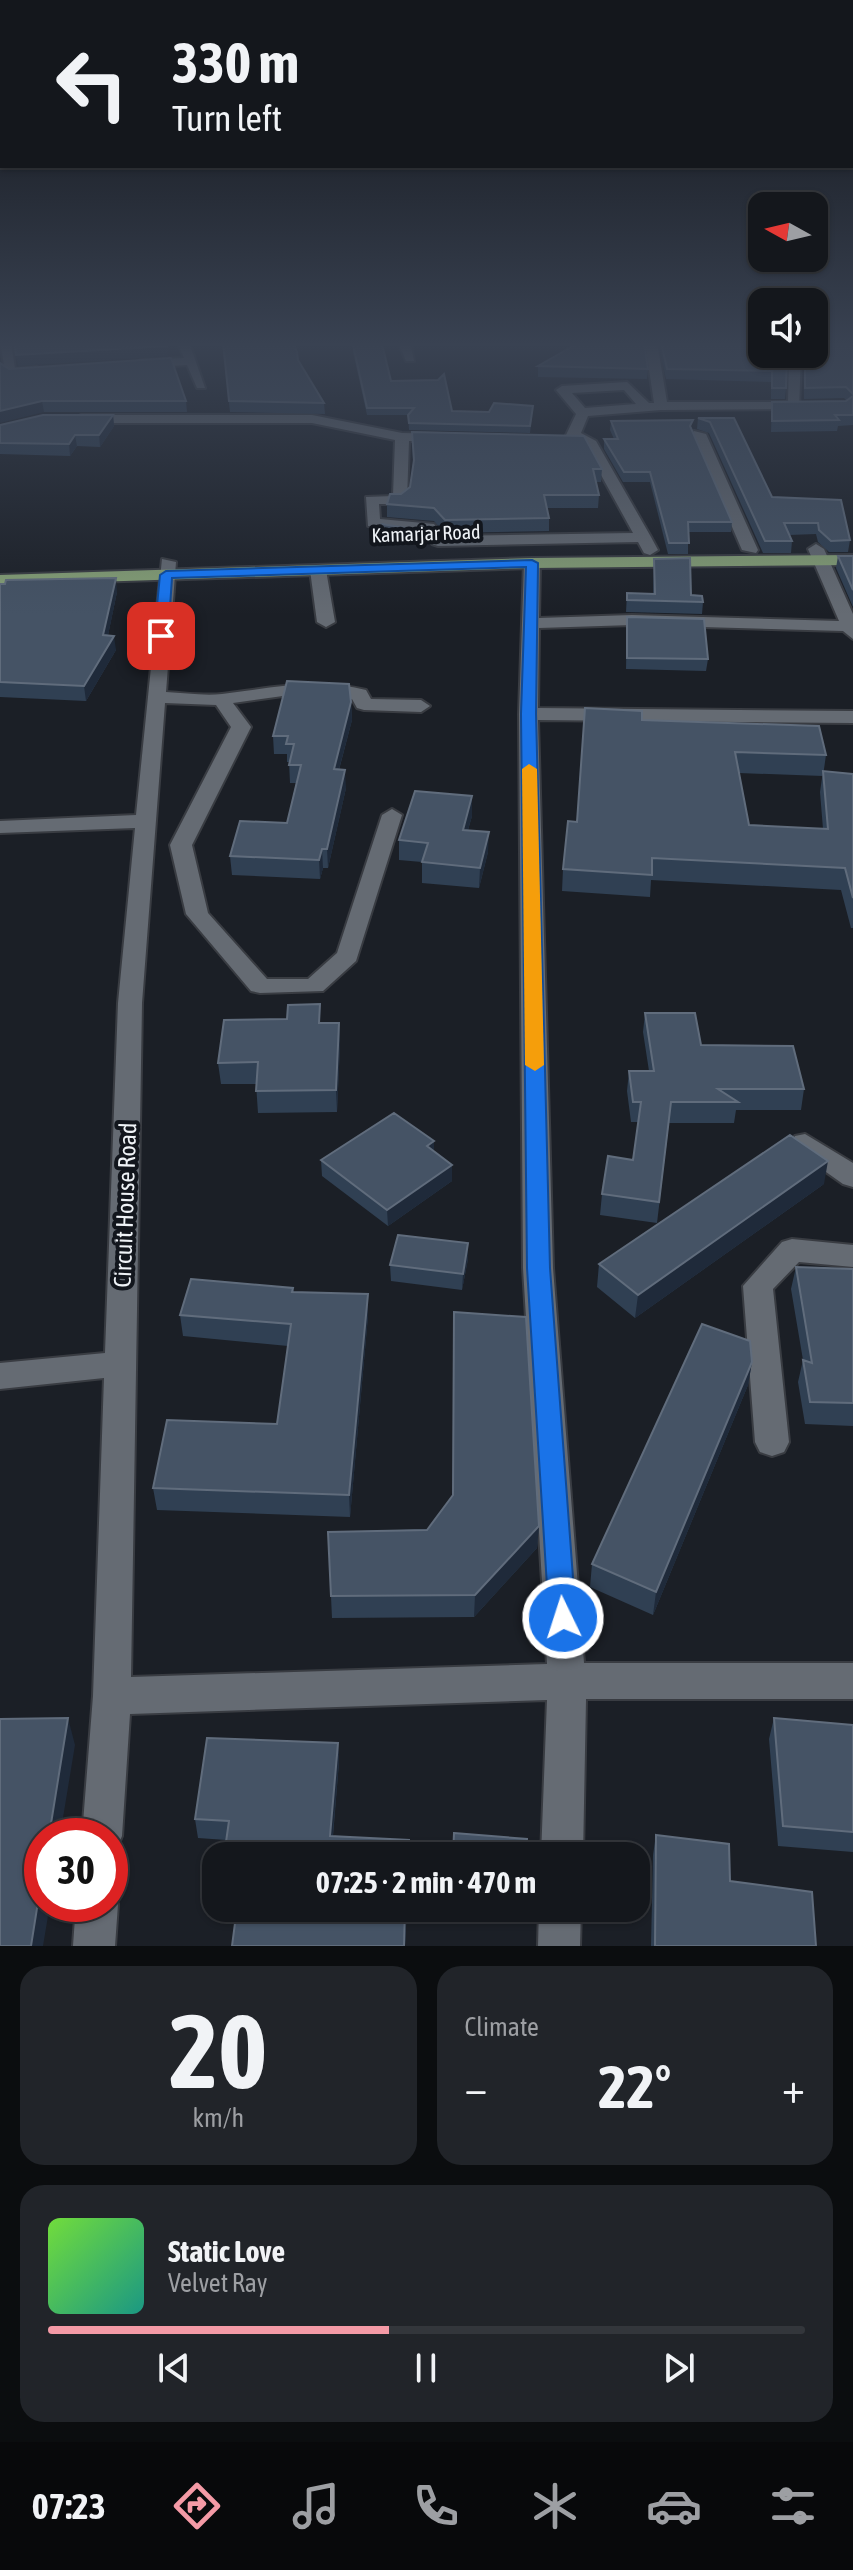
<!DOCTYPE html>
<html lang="en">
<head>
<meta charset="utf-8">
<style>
	:root { --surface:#14171c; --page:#212429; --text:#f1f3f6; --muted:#9d9fa3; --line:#33363b; --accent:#f49aa6 }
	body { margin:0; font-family:"Asap Condensed",sans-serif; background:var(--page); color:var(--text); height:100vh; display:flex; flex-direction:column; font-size:30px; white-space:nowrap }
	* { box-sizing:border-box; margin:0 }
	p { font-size:26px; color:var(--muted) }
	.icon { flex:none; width:44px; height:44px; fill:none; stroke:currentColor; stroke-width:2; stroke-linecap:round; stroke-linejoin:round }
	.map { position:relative; height:1946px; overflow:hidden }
	.details { display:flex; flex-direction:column; gap:20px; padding:20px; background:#0b0d0f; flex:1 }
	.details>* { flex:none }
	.banner { position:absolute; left:0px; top:0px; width:854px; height:168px; box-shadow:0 2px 6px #0004,0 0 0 2px var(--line); background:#14171c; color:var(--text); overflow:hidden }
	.needle { width:52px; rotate:278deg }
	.fabs { position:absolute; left:748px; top:192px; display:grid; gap:16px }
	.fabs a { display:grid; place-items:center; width:80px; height:80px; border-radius:16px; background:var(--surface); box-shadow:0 2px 6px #0004,0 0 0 2px var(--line); font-size:40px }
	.speed { position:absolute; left:24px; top:1818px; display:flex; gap:16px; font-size:40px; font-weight:700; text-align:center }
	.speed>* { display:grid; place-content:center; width:104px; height:104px; border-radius:50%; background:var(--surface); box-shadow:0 2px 6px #0004,0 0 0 2px var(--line); line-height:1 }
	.speed .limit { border:12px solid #d22; background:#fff; color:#111 }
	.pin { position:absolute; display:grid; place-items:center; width:68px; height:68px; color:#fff; margin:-34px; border-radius:16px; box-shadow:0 4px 12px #0006 }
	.me { position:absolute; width:88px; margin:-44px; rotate:356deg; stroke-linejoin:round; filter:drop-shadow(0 0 6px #0008) }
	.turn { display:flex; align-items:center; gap:28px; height:168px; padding:0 40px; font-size:36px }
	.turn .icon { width:104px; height:104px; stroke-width:2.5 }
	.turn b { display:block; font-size:56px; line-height:68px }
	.big { font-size:60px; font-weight:700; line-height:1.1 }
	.details .tile { flex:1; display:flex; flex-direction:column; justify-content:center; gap:12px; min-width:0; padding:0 28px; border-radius:24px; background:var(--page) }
	.details .dial { align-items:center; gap:0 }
	.dial b { font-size:104px; line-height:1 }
	.song { display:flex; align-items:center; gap:24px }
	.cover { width:96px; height:96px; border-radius:12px; background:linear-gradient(135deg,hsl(100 70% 55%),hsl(170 70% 35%)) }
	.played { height:8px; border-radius:4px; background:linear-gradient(90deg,var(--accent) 45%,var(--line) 45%) }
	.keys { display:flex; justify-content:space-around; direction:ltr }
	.heat { display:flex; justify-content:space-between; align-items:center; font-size:44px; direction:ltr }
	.details .tiles { flex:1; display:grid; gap:20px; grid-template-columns:1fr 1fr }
	.tile:last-child { grid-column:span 2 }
	.trip { position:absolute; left:202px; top:1842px; width:448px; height:80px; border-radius:24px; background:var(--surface); box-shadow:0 2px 6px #0004,0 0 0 2px var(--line); font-weight:700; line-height:80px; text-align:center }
	.menu { display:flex; height:128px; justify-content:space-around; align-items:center; background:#08090b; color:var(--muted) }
	.menu .icon { width:56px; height:56px }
	.menu .current { color:var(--accent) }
	.menu b { font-size:36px; color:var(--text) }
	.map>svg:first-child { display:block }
</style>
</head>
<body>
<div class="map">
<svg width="853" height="1946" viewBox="0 0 853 1946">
	<rect width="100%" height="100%" fill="#1b1f26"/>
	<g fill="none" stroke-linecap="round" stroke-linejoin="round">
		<g stroke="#393c42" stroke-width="4">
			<path id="minor" d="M0,342H11L15,369L37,367L43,371L41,374L6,376Z
				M177,342H189L205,388H197L187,365L141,368L135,364L141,360L184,358Z
				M398,342H410L414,361H406Z
				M645,342H657L667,402H788L789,354H801L799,409L661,410L588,416L581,433L596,441L651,537L658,550L650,555L644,553L638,542L438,546L432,544L424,531L368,526L366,497L393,496L395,440L312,423H81L74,419L81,415H312L402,433L443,434L448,435V441H409L407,500L400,504H379L380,519L434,524L443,536L633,533L584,444L566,435L576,414L556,390L562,386L627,382L649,403H654ZM624,390L636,404L585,408L572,393Z
				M694,431L706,434L758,550L756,553L742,550L692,434Z
				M816,544L824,549L853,614V639L843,631L632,625L539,628L538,708L853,711V723L538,720L553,1268L584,1663H853V1699H586L583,1856H541L547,1700L130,1714L122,1836L116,1850L110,1853V1836H82L93,1696L104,1378L0,1389V1363L105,1353L118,1003L135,828L0,833V821L136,815L162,559L176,562L166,692C184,693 205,696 222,694C270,688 317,678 366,690L371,699L421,700L430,706L421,712L364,710L357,708L352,699L290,695L233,703L251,727L192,845L208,913L267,979H308L337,953L382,815L392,809L402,815L356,961L323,991L260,993L251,991L186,914L170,845L231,727L216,705L165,703L142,1003L131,1677L547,1664L523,1268L519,714L524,563L532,558L540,563L539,618L632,615L839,621L808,549Z
				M318,565L326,570L335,622L326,627L317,622L310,570Z
				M805,1134L853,1163V1187L843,1184L795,1150L791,1143L795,1136Z
				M792,1239L853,1245V1267L799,1262L773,1289L789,1442L784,1452L772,1456L760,1452L755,1442L743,1286L782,1242Z
				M110,1888L118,1904L115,1946H73L76,1904H110Z
				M539,1908H581L580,1946H538Z"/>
		</g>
		<g stroke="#393c42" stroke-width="4">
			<path id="major" d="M853,555V565L532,568L0,585V575L532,558Z"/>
		</g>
		<use href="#minor" fill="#656b73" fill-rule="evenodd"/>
		<use href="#major" fill="#87a277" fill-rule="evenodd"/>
	</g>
	<path fill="#304053" d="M222,342L298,360L324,403L325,414L230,412Z
		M658,342H762L786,388L785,399H771V382L666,379Z
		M353,345L391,381L452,411L489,412L533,406L530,433L409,430L408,415H367L353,352Z
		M853,348V425L838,426L837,431L771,432L772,402L847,401L844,398L804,399V354H814Z
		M538,366L648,369L647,379L538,377Z
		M9,369L186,401L187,412H44Z
		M113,415L114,426L100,447L77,446L70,456L0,454V425Z
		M698,418H734L772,497L850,540L848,552H829L818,542L816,534L789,535L792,541L791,553H763L709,433L697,429Z
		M611,421L692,430L732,522L731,532H688V554H668L650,482H623L604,449V439H614L610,430Z
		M412,432L602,469L601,482H596L599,495L598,508H547L549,518V531L444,533L434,521L387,517V504L410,487L413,464Z
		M378,535L424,537L419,543L378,541Z
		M838,556H853V607L836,568Z
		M654,559L691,595L703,602L702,614L626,612L627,593L653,594Z
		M0,584L117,592L108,635L116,650L86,701L0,697Z
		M627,617L708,659L706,671L626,669Z
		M351,702L352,720L339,770L346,788L328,868H323L320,879L232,875L230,856L287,823L296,783H290L289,762H287V754H274L273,736Z
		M642,720L826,755L823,776L739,773L749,825L823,829L820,792L823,771L853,774V928H851L841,890L651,880L650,897L562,891L563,869L577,822Z
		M472,796V816L468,830L488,852L479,888L422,883V862L399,860V840Z
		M645,1013L701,1045L804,1089L801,1110H736L734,1123H669L657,1223L600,1215L602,1194L633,1160L638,1122H631L627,1091L629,1071H649L643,1032Z
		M321,1023H339L340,1044L337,1112L258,1113L256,1084H221L218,1063Z
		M434,1141V1152L452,1165V1181L388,1226L322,1176L321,1160Z
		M824,1184L635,1318L597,1287L599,1264Z
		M468,1259L462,1290L391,1281L390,1265Z
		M796,1267L853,1269V1426L805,1424L798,1382L803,1360L791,1289Z
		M293,1288L294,1292L368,1316L350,1517L157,1510L153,1488L277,1424L288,1346L183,1336L180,1315Z
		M752,1362L748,1385L653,1615L590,1587L592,1564Z
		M539,1526L537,1548L474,1617L332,1618L328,1532Z
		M774,1718L853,1725V1852L778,1846L769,1739Z
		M338,1743L339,1762L333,1836L226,1840L198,1838L195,1819Z
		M656,1835L730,1881L816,1946H651L653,1855Z
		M218,1908H407L405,1946H232L235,1923L220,1922Z"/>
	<path fill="#1f2a3a" d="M167,346L168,356L18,366L16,355Z
		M42,401L44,412L0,423V411Z
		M113,415L114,426L100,447L99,435Z
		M75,435L77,446L70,456L69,444Z
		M424,531V537L419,543V537Z
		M116,578L117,592L105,650L103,635Z
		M114,636L116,650L86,701L84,686Z
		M351,702L352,720L334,788V769Z
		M345,770L346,788L328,868L327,849Z
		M472,796V816L462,850L463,830Z
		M489,832L488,852L479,888L480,868Z
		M322,849L323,868L320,879L319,860Z
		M339,1023L340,1044L337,1112L336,1090Z
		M434,1141V1157L427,1146Z
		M828,1161L824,1184L635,1318L638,1295Z
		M452,1165V1181L388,1226L387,1210Z
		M468,1243V1259L462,1290L463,1274Z
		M368,1294V1316L350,1517L349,1495Z
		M752,1362L748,1385L653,1615L656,1592Z
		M539,1526L537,1548L474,1617L475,1595Z
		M68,1718L75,1745L60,1836H49Z
		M338,1743L339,1762L331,1855L330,1836Z
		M42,1877V1904H50L43,1946H31Z
		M405,1908H407L405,1946H404Z"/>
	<path fill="#455365" stroke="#606c7c" stroke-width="2" d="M14,342H166L167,346L16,355Z
		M223,342H293L297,352L298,360L324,403L229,401Z
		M580,342H644L648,369L538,366Z
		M661,342H762V354H787L786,388H772V371L667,369Z
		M814,342H845L853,348V394L846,387L805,388V354H814Z
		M382,344L391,381L438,380L444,374L452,411L489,412L494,403L533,406L530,426L409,423L408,415L414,408H367L353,345Z
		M171,358L186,401H42L0,411V363L9,369Z
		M853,396V415H835L839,420L772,421V402L846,401Z
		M43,415H113L99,435H75L69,444L0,443V425Z
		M698,418H734L772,497L841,500L850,540L831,541L819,530L818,523H784L792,541H765L710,422Z
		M693,420L690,426L732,522H688L689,543H669L650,472H624L604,439H618L611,421Z
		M412,432L584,436L602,469H593L599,495H544L549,518L445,520L434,508L387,504L390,494H401L410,487L414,460Z
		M382,524L424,531L419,537L378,535Z
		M838,556H853V590Z
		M690,558L691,595L702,596L703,602L627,600V593L655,594L654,559Z
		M116,578L103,635L114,636L84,686L0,682V584H5L6,580Z
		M627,617L704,619L708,659L627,658Z
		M287,681L349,684L351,702L334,769L345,770L327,849H322L319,860L230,856L240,821L287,823L301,765H289L294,744H286L288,736H273Z
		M585,708L642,711V720L819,726L826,755L735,752L749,825L828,829L823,771L853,774V898L845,868L652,858V875L563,869L568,821L577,822Z
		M415,791L472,796L463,830L489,832L480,868L422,862L428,843L399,840Z
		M320,1004L319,1023H339L336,1090L256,1091L258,1062L218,1063L224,1020L287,1019L288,1005Z
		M645,1013H695L701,1045L793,1046L804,1089H718L738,1102H671L659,1202L602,1194L608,1156L633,1160L641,1102H633L629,1071H654Z
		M394,1113L434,1141L427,1146L452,1165L387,1210L321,1160Z
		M790,1135L828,1161L638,1295L599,1264Z
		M398,1235L468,1243L463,1274L390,1265Z
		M796,1267L853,1269V1403L810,1402L803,1360L812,1363Z
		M191,1279L293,1288L292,1292L368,1294L349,1495L153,1488L167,1420L277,1424L291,1324L180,1315Z
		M454,1312L526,1317L539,1526L475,1595L331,1596L328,1532L427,1530L453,1495Z
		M702,1324L750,1341L752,1362L656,1592L592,1564Z
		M68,1718L49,1836H42V1877L31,1946H0V1719Z
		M774,1718L853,1725V1832L783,1826Z
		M207,1738L338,1743L330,1836L409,1840L408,1856H224L229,1821L195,1819Z
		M454,1833L527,1839L526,1856H453Z
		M656,1835L729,1844L730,1881L812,1892L816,1946H655Z
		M237,1908H405L404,1946H232Z"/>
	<linearGradient id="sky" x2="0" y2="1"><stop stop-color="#0f1115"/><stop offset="0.56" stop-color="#394252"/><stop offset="1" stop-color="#394252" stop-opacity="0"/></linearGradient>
	<rect width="853" height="615" fill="url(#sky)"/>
	<path fill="#1a73e8" stroke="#114b97" stroke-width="2" d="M532,560L538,563L536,714L550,1268L576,1618L572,1627L563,1630L553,1627L549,1618L527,1268L521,714L526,567L172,578L168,636L161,640L154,636L160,575L166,571Z"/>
	<path fill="#f59e0b" d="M529,764L537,769L544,1065L535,1071L525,1065L522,769Z"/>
	<g text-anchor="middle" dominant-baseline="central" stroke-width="8" stroke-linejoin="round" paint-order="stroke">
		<g font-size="20" fill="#eff3f7" stroke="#12161d">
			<text transform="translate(426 533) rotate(-2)">Kamarjar Road</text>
		</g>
		<g font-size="24" fill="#eff3f7" stroke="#12161d">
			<text transform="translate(125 1205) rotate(-88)">Circuit House Road</text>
		</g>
	</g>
</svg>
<div class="fabs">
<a><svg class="needle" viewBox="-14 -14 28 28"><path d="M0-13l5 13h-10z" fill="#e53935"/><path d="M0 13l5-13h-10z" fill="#9d9fa3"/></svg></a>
<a><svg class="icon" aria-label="sound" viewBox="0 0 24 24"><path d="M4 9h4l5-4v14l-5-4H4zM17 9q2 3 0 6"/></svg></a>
</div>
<div class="speed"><div class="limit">30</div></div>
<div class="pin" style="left:161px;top:636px;background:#d93025"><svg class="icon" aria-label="arrive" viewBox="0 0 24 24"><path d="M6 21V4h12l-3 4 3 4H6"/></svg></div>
<svg class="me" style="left:563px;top:1618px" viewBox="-20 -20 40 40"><circle r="17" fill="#1a73e8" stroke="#fff" stroke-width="3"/><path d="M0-11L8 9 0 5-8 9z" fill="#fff"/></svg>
<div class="trip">07:25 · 2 min · 470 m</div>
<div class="banner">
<div class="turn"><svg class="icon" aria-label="left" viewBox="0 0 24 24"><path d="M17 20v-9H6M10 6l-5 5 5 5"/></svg><div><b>330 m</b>Turn left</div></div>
</div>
</div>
<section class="details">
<div class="tiles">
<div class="tile dial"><b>20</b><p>km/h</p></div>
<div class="tile"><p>Climate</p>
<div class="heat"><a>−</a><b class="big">22°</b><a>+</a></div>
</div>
<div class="tile">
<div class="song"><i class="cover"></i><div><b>Static Love</b><p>Velvet Ray</p></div></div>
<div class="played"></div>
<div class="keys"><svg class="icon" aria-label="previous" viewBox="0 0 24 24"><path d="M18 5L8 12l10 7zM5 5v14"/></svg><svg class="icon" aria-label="pause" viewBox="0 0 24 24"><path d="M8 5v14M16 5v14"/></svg><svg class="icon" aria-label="next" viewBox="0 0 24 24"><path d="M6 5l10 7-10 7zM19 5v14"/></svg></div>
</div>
</div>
</section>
<nav class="menu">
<b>07:23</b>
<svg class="icon current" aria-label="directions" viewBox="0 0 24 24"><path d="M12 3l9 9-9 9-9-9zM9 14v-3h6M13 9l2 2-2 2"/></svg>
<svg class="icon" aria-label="music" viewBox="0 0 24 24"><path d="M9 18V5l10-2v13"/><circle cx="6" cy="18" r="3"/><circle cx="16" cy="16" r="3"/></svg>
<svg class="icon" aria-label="phone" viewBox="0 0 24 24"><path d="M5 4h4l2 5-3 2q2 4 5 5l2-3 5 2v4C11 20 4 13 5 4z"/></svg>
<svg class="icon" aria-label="climate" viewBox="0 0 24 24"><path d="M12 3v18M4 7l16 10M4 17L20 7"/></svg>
<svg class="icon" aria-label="car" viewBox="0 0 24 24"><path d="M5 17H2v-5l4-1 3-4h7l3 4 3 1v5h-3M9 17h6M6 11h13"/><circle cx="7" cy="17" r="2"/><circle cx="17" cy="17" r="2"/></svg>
<svg class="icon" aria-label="filters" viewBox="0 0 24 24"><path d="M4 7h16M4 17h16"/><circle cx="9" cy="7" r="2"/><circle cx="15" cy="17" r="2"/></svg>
</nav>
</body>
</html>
